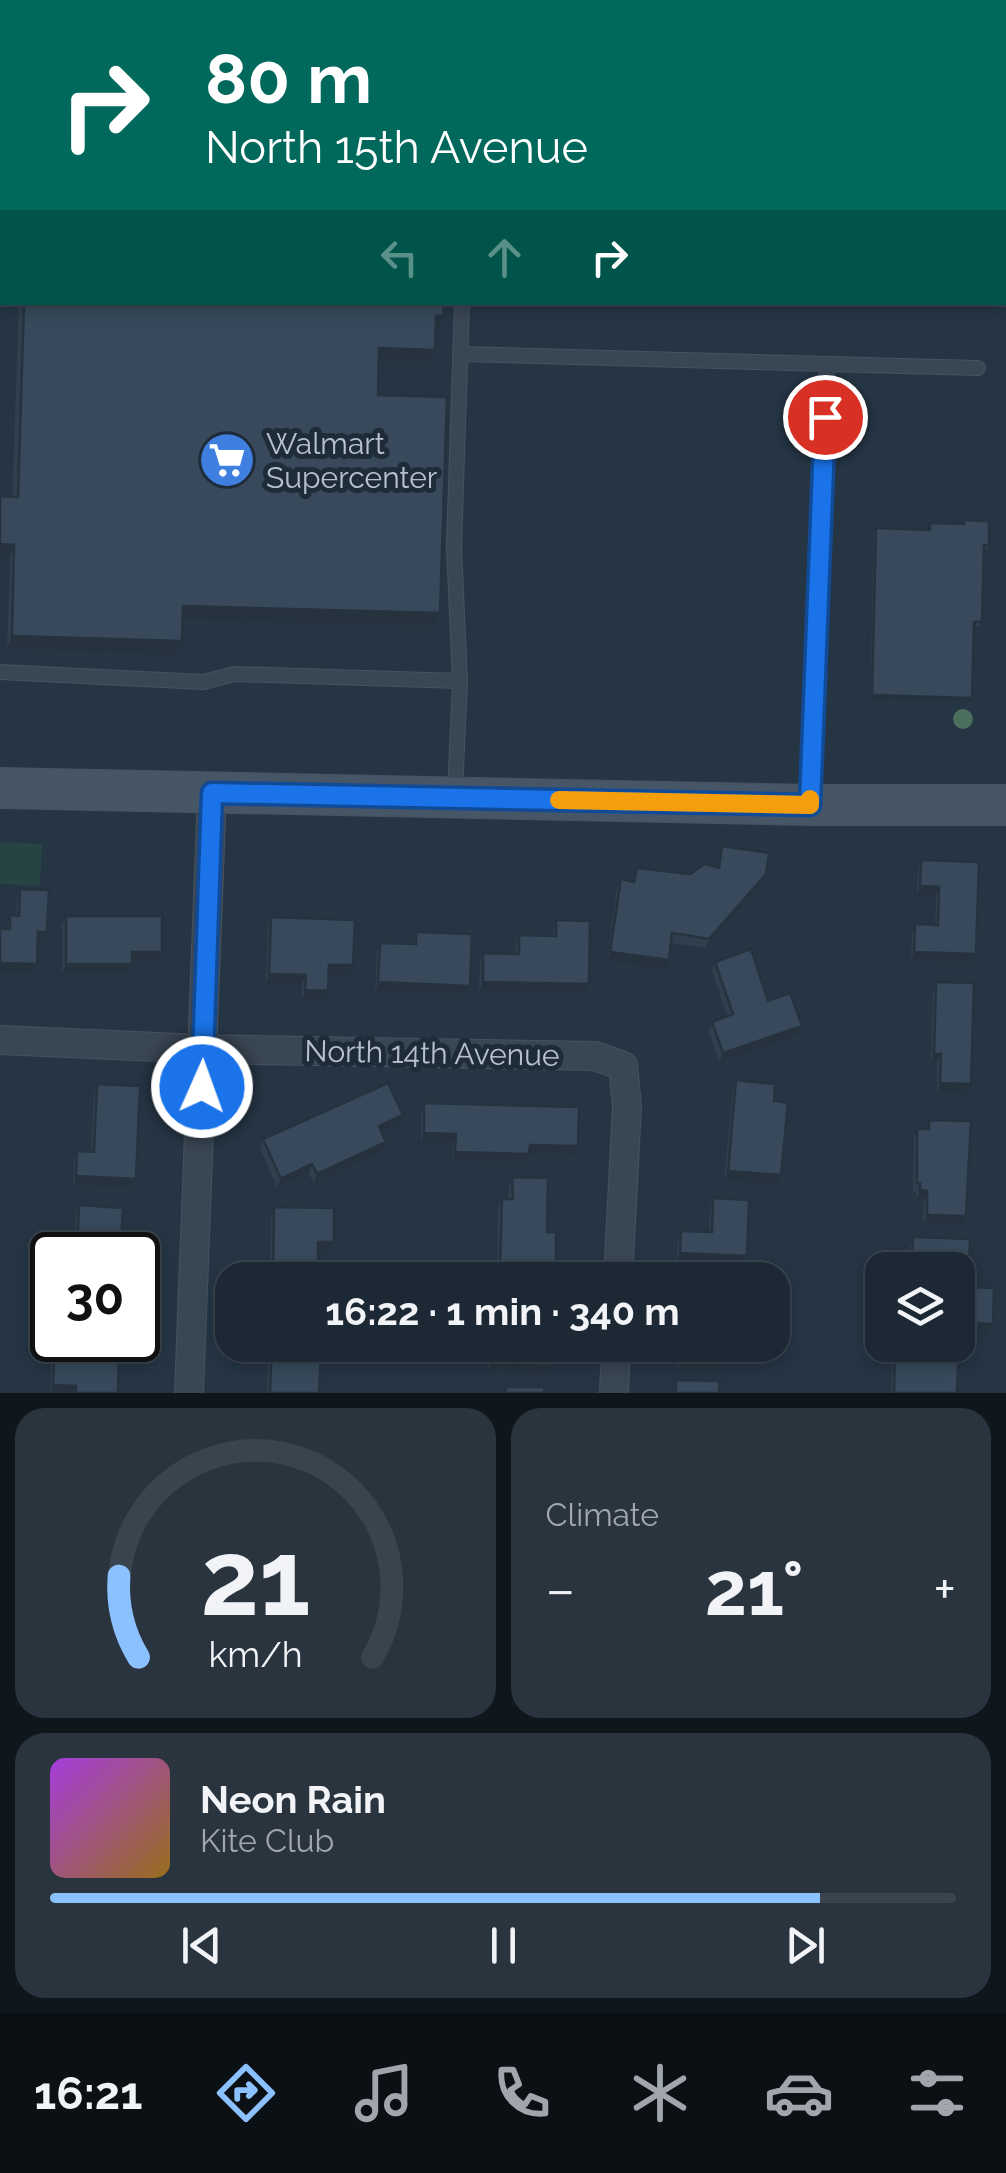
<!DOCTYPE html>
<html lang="en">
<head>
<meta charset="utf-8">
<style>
	:root { --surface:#1c2833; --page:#29343f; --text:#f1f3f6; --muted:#a0a6ac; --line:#3a444e; --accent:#8ac1fe }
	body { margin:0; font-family:Raleway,sans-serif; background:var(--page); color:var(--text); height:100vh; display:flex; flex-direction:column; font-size:38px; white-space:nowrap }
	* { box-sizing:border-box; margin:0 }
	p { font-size:32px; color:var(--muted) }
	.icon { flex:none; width:55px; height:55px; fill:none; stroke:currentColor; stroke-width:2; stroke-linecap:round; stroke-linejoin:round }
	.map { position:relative; height:1393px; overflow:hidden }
	.details { display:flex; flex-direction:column; gap:15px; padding:15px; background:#0f161c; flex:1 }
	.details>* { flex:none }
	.banner { position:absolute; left:0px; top:0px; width:1008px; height:305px; box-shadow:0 5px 15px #0003,0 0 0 2px var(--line); background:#00695c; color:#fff; overflow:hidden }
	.tools { position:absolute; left:865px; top:1252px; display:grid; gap:20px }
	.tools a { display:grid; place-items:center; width:110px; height:110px; border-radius:20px; background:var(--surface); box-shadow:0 5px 15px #0003,0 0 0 2px var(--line); font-size:50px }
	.speed { position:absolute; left:30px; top:1232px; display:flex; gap:20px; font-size:50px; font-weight:700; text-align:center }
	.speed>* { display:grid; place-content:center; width:130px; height:130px; border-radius:50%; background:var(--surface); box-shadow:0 5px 15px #0003,0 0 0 2px var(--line); line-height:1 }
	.speed .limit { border:5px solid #111; border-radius:15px; background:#fff; color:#111 }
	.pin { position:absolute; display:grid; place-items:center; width:85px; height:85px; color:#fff; margin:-42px; border:5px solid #fff; border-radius:50%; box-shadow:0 2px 10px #0007 }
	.me { position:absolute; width:110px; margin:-55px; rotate:2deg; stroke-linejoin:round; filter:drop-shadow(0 0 8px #0008) }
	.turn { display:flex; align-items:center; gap:35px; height:210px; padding:0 40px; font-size:45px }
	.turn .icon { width:130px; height:130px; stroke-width:2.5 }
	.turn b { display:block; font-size:70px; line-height:85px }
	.lanes { display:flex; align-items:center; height:95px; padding:0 40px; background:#0003; justify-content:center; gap:50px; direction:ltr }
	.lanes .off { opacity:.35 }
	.big { font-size:75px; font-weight:700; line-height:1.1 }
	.details .card { flex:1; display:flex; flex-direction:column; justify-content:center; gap:15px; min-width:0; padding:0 35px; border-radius:30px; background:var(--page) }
	.details .dial { align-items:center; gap:0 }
	.dial svg { height:260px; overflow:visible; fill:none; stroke:var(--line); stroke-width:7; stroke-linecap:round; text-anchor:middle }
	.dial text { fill:var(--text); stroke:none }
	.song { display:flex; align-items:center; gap:30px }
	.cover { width:120px; height:120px; border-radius:15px; background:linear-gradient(135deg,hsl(280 70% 55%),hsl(40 70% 35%)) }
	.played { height:10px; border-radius:5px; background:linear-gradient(90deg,var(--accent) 85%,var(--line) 85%) }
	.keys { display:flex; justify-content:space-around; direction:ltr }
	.heat { display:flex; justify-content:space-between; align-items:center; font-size:55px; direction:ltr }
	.details .tiles { flex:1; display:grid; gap:15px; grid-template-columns:1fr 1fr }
	.card:last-child { grid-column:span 2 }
	.trip { position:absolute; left:215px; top:1262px; width:575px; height:100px; border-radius:30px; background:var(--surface); box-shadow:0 5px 15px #0003,0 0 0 2px var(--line); font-weight:700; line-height:100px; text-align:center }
	.dock { display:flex; height:160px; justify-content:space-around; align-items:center; background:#0b1014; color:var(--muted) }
	.dock .icon { width:70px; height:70px }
	.dock .active { color:var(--accent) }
	.dock b { font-size:45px; color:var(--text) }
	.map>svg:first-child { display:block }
</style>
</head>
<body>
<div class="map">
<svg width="1006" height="1393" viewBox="0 0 1006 1393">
	<rect width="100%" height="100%" fill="#253544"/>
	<path fill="#274444" d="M0,842L42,844L40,886L0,884Z"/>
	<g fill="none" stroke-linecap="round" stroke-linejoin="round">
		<g stroke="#46525f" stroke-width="16">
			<path id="lane" d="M472,2V0
				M460,354L978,368
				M0,672L203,682L235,674L460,681
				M455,792L460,681L454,547L462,302
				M810,804L827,364"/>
		</g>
		<g stroke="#46525f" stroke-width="30">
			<path id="street" d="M0,1040L203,1049L595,1056L623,1066L627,1106L618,1280
				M189,1393L212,793
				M614,1393L616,1345"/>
		</g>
		<g stroke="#46525f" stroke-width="42">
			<path id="secondary" d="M0,788L810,805H1006"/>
		</g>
		<use href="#lane" stroke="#394653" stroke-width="14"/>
		<use href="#street" stroke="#394653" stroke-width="28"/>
		<use href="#secondary" stroke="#475666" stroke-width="40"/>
	</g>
	<circle fill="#4c6f5e" cx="963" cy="719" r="10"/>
	<path fill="#2f3f4d" d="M19,302H444L438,330H435L430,363L379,362L378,395L440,613L435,627L183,619L177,655L7,649Z
		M964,520L989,546L987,550H984L982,622L980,627L973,626L970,702L870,700L874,533L876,528L928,530L930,523L963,524Z
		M722,846L762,883L706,948L671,943L669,960L665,970L607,961L617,889L621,879L633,881L637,868L690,874L717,867Z
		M921,860L979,862L976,954L973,963L911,961L912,933L915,924L935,925L936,896H917L918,869Z
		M20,889L44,942L38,941L37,964L34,973L7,929L10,915H16L17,898Z
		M66,916L159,961H132L129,973H62V925Z
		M271,917L350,975L328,974L324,1000H302V984L266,983L268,926Z
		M556,920L589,984L585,993L479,991L480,962L483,953L516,954V944L519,935L553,936V930Z
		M416,932L467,995L375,992L377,952L380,943L413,944Z
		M715,962L802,1026L798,1036L719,1062L709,1031L712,1022L727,1016L712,971Z
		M936,982L967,1094L937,1093V1063H931L933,991Z
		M736,1080L781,1175L778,1185L724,1180L733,1089Z
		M97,1084L133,1188L73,1186L74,1160L77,1151L91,1152L94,1094Z
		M424,1103L575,1155L529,1154L526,1163L452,1161L453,1143L421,1142V1112Z
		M929,1120L966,1216L963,1225H923L924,1200H916V1192H913L914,1138L917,1129H926Z
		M400,1124L382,1132L383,1152L314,1183L309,1174L277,1188L260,1148L263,1139Z
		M512,1177L547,1232L556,1267L552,1276L497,1275L498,1208L502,1199H509V1187Z
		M713,1198L744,1265L676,1263L678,1240L681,1231L709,1232L710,1207Z
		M79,1205L120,1255H74L76,1215Z
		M274,1207L334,1242L331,1251H318V1280H270L271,1217Z
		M913,1237L970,1239L968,1287L994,1288L993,1324L989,1333L958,1331V1270H908L909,1246Z
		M54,1340L127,1352L123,1361H119L118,1393H50L52,1347Z
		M272,1345L319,1393H267L268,1354Z
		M488,1345H551V1366L547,1375L503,1374V1370H488Z
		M677,1345H736V1347L724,1346L720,1373L677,1371Z
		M907,1345H958L957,1393H891L892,1362L895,1353H907Z"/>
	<path fill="#26333f" d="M0,44H2V58H0Z
		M436,316H443L438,330L431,329Z
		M379,348L435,350L430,363L374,362Z
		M0,544L14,545L9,558H0Z
		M183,606L440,613L435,627L178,619Z
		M12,636L182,641L177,655L7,649Z
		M872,695L972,698L970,702L870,700Z
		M766,874L762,883L706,948L709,939Z
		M920,886L939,887L936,896H917Z
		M38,932H47L44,942L35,941Z
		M132,952H162L159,961H128Z
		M610,952L669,960L665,970L607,961Z
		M914,952L976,954L973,963L911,961Z
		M0,963L37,964L34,973L0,972Z
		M66,964H132L129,973H62Z
		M329,965H353L350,975L325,974Z
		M269,974L306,975L302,984L266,983Z
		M378,982L470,986L467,995L375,992Z
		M483,982L589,984L585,993L479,991Z
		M305,990L328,991L324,1000H302Z
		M802,1026L798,1036L719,1062L723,1053Z
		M934,1054H941L937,1063H931Z
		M940,1083L971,1084L967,1094L937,1093Z
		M403,1115L400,1124L376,1135L379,1126Z
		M424,1133L456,1134L453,1143L421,1142Z
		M386,1142L383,1152L314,1183L317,1174Z
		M530,1145L578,1146L575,1155L529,1154L526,1163L452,1161L455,1152Z
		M312,1164L309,1174L277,1188L281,1179Z
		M728,1171L781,1175L778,1185L724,1180Z
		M76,1176L136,1179L133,1188L73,1186Z
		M920,1190L927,1191L924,1200H916Z
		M927,1215L966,1216L963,1225H923Z
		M318,1242H334L331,1251H315Z
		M680,1253L747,1256L744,1265L676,1263Z
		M500,1266L556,1267L552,1276L497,1275Z
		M958,1322L993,1324L989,1333L958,1331Z
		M119,1351L127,1352L123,1361H116Z
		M492,1360L507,1361L503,1370H488Z
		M680,1362L723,1364L720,1373L677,1371Z
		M506,1364L551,1366L547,1375L503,1374Z
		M53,1385L76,1386L74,1393H51Z"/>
	<path fill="#37495a" stroke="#26333f" stroke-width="2.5" d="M0,0H458V2H2V44H0Z
		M24,302H444L443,316H436L435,350L379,348L378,395L447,397L440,613L183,606L182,641L12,636L14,545L0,544V496L18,497Z
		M964,520L989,521V546L984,545L982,622H974L972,698L872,695L876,528L930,530V523L964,524Z
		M722,846L769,853L766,874L709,939L672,933L669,960L610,952L621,879L634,882L637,868L690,874L705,864L719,868Z
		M921,860L979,862L976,954L914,952L915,924L938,925L939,887L920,886Z
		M20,889L49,890L47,932H38L37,964L0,963V929H10V915L19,916Z
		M66,916H162V952H132V964H66Z
		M271,917L355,920L353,965H329L328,991L305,990L306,975L269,974Z
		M556,920L590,921L589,984L483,982V953L519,954V935L556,936Z
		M416,932L472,934L470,986L378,982L380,943L416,944Z
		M751,949L768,1001L790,993L802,1026L723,1053L712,1022L733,1014L715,962Z
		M936,982L974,983L971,1084L940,1083L941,1054H934Z
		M736,1080L775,1084L774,1101L788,1103L781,1175L728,1171Z
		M388,1083L403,1115L379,1126L386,1142L317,1174L312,1164L281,1179L263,1139Z
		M97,1084L140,1086L136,1179L76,1176L77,1151L94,1152Z
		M424,1103L579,1107L578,1146L530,1145L529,1154L455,1152L456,1134L424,1133Z
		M929,1120L971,1121L966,1216L927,1215V1191L920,1190V1183H917V1129H929Z
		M512,1177L548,1178L547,1232H556V1267L500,1266L502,1199H513Z
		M713,1198L749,1200L747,1256L680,1253L681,1231L712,1232Z
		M79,1205L123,1208L120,1255H77Z
		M274,1207L334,1208V1242H318V1280H273Z
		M913,1237L970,1239L968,1287L994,1288L993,1324L958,1322V1270H911Z
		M690,1275L726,1276V1280H690Z
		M958,1337H959L957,1393H894L895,1353H910V1345H958Z
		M55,1340H127V1352L119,1351L118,1393H76V1386L53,1385Z
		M272,1345L321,1347L319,1393H270Z
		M492,1345H551V1366L506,1364L507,1361L492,1360Z
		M681,1345H724L723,1364L680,1362Z
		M676,1380L719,1381V1393H676Z
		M506,1387H544V1393H506Z"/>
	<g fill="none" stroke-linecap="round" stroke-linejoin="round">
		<g stroke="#114b97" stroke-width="25">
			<path id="route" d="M202,1087L212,793L810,805L825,417"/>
		</g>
		<use href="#route" stroke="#1a73e8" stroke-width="18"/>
		<path stroke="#f59e0b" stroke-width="18" d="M559,800L810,805V799"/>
	</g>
	<defs>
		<g id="supermarket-disc" transform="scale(2.875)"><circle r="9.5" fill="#3f7fe0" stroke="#1e2b38"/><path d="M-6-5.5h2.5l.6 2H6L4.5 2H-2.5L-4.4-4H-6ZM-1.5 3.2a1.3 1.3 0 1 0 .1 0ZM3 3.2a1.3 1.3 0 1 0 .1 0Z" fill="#fff"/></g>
	</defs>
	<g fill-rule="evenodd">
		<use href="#supermarket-disc" x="227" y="460"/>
	</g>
	<g text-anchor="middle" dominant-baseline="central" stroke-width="10" stroke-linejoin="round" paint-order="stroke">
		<g font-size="30" fill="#b7c1cd" stroke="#1e2b38" text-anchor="start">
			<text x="266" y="443">Walmart<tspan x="266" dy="34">Supercenter</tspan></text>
		</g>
		<g font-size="30" fill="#b7c1cd" stroke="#1e2b38">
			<text transform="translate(432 1053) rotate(1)">North 14th Avenue</text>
		</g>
	</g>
</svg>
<div class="tools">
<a><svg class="icon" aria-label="layers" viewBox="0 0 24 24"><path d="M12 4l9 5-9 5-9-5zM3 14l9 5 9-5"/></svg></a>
</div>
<div class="speed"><div class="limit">30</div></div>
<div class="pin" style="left:825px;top:417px;background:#d93025"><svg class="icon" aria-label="arrive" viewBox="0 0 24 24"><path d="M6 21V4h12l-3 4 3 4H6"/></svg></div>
<svg class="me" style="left:202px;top:1087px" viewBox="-20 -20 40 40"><circle r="17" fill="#1a73e8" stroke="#fff" stroke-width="3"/><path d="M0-11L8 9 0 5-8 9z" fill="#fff"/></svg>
<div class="trip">16:22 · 1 min · 340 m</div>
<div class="banner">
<div class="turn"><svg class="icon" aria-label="right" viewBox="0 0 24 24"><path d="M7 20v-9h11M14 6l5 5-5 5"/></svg><div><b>80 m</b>North 15th Avenue</div></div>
<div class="lanes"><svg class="icon off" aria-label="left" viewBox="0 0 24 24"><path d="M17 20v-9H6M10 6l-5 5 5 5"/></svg><svg class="icon off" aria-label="ahead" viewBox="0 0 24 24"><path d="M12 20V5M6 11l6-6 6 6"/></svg><svg class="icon" aria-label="right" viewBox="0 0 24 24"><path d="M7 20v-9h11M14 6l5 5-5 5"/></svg></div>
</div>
</div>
<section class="details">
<div class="tiles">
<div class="card dial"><svg viewBox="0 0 100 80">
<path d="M14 69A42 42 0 1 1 86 69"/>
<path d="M14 69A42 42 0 0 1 8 44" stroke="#8ac1fe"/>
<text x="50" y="56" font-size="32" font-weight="700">21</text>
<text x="50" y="72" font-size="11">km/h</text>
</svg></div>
<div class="card"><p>Climate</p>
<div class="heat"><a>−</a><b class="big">21°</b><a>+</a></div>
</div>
<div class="card">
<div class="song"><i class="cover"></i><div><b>Neon Rain</b><p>Kite Club</p></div></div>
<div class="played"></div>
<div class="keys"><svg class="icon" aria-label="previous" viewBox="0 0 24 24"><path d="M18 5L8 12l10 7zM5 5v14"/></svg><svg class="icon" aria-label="pause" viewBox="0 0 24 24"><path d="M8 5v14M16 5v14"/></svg><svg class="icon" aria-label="next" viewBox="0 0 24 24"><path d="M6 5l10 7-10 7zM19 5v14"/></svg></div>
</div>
</div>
</section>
<nav class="dock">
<b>16:21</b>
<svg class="icon active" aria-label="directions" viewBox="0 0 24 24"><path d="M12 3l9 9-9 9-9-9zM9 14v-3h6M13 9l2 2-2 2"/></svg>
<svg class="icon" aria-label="music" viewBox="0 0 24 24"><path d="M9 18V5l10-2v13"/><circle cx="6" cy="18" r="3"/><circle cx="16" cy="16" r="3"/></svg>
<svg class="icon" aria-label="phone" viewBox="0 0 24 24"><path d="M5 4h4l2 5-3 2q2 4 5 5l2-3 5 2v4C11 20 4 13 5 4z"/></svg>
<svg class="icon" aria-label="climate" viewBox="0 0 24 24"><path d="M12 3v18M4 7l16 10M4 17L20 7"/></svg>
<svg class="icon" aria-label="car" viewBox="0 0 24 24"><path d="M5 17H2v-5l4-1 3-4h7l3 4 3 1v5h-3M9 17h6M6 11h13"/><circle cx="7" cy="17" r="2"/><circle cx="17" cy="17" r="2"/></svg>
<svg class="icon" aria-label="filters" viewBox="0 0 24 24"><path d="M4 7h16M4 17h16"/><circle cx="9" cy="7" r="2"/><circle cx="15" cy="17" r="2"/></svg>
</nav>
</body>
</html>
